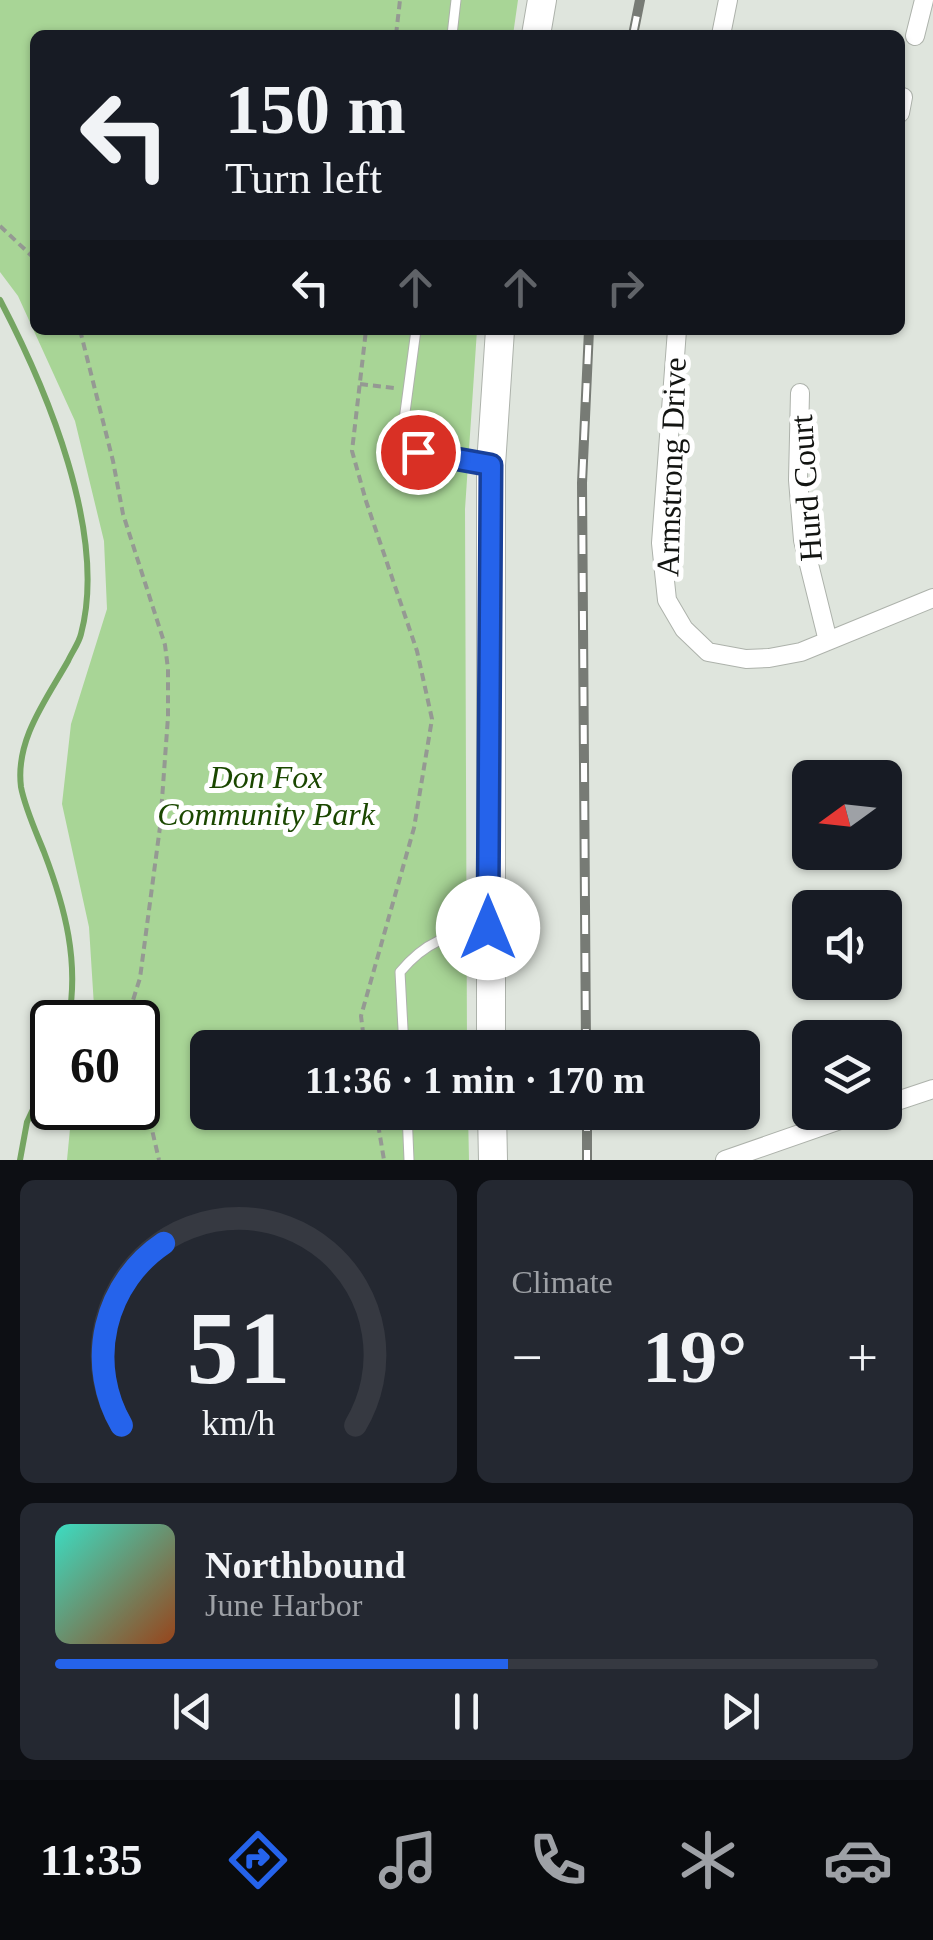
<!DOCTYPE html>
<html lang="en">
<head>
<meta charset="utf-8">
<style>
	:root { --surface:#171b24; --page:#242831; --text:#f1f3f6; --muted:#9ea1a6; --line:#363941; --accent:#2563eb }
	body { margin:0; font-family:Georgia,serif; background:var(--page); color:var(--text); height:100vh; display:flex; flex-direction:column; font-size:38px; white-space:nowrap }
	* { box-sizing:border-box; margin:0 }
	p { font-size:32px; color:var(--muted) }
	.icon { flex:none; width:55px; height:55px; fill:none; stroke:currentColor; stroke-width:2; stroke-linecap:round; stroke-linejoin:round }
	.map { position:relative; height:1160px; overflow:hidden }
	.drawer { display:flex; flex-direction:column; gap:20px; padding:20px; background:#0d0f14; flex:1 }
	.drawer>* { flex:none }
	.top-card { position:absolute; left:30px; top:30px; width:875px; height:305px; border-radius:15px; box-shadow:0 2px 8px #0004; background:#171b24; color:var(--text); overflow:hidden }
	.needle { width:65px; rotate:255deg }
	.controls { position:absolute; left:792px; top:760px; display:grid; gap:20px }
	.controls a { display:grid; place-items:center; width:110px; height:110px; border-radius:15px; background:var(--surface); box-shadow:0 2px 8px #0004; font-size:50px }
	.speed { position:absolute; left:30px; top:1000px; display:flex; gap:20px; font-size:50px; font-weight:700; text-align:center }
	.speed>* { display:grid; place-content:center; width:130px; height:130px; border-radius:50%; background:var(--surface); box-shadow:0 2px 8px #0004; line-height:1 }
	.speed .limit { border:5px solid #111; border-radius:15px; background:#fff; color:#111 }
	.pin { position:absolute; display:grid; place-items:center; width:85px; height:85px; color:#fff; margin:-42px; border:5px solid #fff; border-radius:50%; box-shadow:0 2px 10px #0007 }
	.me { position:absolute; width:110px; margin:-55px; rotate:0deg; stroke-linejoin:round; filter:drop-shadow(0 0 8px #0008) }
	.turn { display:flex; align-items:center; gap:35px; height:210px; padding:0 30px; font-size:45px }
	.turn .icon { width:130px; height:130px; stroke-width:2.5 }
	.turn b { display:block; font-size:70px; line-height:85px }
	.lanes { display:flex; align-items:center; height:95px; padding:0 30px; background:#0003; justify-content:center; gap:50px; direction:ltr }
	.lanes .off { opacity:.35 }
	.big { font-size:75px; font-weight:700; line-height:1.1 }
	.drawer .card { flex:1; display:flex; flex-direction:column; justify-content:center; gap:15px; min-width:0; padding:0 35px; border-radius:15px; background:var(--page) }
	.drawer .dial { align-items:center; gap:0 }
	.dial svg { height:260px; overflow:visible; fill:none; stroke:var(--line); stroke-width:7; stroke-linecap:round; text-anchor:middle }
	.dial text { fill:var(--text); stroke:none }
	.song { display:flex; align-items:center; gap:30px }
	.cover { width:120px; height:120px; border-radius:15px; background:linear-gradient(135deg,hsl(170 70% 55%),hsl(20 70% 35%)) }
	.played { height:10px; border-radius:5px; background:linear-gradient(90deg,var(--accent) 55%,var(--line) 55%) }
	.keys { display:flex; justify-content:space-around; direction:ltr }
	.heat { display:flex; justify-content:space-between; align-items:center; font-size:55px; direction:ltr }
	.drawer .tiles { flex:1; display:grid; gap:20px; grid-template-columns:1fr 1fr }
	.card:last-child { grid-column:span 2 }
	.trip { position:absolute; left:190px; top:1030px; width:570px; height:100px; border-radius:15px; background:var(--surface); box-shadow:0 2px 8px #0004; font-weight:700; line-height:100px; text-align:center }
	.tabs { display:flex; height:160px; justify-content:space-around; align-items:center; background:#090b0e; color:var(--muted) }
	.tabs .icon { width:70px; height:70px }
	.tabs .current { color:var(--accent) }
	.tabs b { font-size:45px; color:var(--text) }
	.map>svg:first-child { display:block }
</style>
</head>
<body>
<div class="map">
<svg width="933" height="1160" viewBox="0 0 933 1160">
	<rect width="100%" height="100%" fill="#dfe5dd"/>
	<path fill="#a8d596" d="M0,0H518L513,35H35V330H477L465,509L467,1047L208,1048V1112L468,1113L469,1160H67L72,1108H138V1022H95L89,927L62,804L71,724L107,609L104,541L75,421L18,296L0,272Z"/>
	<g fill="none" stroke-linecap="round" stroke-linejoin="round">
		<path stroke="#75a562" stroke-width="6" d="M0,300C46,388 108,533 81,634C79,643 72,652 68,661C46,700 15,740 21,787C25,808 36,832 44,852C65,907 80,963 68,1022
			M20,1160L27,1122L52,1069"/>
		<g stroke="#adb2ab" stroke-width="11">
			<path id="lane" d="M452,35L456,0
				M416,330L404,420L406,443L418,452L485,464
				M404,1048L400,972C426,941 447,935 486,929
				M407,1112L409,1160"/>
		</g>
		<g stroke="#adb2ab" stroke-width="20">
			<path id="street" d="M721,35L728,0
				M915,36L924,0
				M900,113L903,97
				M677,330L661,543L667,600L684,629L708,652L746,659L769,658L801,652L933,598
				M800,393L798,480L803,540L828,641
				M885,1105L933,1089
				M725,1160L863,1112"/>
		</g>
		<g stroke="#adb2ab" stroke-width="30">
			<path id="primary" d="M536,35L542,0
				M491,1048V465L500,330
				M492,1112L493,1160"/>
		</g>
		<path stroke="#959993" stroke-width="4" stroke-dasharray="8 5" stroke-linecap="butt" d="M396,35L400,0
			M0,226L35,259
			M80,330L113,461L123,514L165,645L168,669V717L160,827L140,978L128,1016L129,1022
			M360,384L394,388
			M365,1048L361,1016L414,828L432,719L417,651L366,501L352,451L366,330
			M138,1069L159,1160
			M376,1112L384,1160"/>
		<use href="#lane" stroke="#fff" stroke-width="9"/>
		<use href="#street" stroke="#fff" stroke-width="18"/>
		<use href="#primary" stroke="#fff" stroke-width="28"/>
		<g stroke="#777b75" stroke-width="10">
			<path id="rail" d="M633,35L640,0
				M586,1048L582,483L589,330
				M587,1112V1160"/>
		</g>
		<use href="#rail" stroke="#fff" stroke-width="6" stroke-dasharray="19" stroke-linecap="butt"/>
	</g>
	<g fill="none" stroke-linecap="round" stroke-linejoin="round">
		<g stroke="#184099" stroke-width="25">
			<path id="route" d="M418,452L491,465L488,928"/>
		</g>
		<use href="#route" stroke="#2563eb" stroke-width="18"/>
	</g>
	<g text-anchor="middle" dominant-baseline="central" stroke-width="10" stroke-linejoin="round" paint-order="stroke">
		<g font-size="32" fill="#121411" stroke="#fff">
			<text transform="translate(671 467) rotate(-88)">Armstrong Drive</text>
			<text transform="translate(806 488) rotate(-94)">Hurd Court</text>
		</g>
		<g font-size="32" font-style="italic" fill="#1a4700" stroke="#fff">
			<text x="266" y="777">Don Fox<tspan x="266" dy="37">Community Park</tspan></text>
		</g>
	</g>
</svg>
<div class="controls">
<a><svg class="needle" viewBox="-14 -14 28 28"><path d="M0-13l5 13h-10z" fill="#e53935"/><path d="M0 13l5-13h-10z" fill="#9ea1a6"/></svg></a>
<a><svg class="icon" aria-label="sound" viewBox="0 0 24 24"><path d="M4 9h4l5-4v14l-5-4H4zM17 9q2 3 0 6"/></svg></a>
<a><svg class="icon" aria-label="layers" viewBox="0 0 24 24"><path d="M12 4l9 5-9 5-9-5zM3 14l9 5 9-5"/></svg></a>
</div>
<div class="speed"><div class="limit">60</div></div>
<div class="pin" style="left:418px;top:452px;background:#d93025"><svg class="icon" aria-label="arrive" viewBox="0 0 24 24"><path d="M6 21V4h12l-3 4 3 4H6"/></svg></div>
<svg class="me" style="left:488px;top:928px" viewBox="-20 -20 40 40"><circle r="19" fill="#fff"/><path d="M0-13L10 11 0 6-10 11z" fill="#2563eb"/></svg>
<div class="trip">11:36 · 1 min · 170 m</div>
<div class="top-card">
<div class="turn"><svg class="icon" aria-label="left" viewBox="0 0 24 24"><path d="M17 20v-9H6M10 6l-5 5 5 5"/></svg><div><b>150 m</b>Turn left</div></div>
<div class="lanes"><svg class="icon" aria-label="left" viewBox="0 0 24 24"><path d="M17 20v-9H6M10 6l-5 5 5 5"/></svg><svg class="icon off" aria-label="ahead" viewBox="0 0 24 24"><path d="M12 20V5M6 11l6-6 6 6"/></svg><svg class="icon off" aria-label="ahead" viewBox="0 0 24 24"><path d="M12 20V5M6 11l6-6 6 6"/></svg><svg class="icon off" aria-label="right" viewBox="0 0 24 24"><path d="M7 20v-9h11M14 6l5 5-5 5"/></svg></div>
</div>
</div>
<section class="drawer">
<div class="tiles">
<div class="card dial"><svg viewBox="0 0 100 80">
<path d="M14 69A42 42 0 1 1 86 69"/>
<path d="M14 69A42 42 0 0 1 27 13" stroke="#2563eb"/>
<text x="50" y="56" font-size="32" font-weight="700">51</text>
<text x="50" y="72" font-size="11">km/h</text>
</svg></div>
<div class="card"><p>Climate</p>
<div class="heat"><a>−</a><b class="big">19°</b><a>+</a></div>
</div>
<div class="card">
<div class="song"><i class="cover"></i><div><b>Northbound</b><p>June Harbor</p></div></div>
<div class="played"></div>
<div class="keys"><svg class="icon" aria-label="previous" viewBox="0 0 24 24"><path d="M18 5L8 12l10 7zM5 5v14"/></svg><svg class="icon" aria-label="pause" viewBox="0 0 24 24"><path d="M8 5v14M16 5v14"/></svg><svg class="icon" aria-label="next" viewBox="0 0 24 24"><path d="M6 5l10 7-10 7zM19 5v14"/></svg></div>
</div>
</div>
</section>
<nav class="tabs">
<b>11:35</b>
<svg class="icon current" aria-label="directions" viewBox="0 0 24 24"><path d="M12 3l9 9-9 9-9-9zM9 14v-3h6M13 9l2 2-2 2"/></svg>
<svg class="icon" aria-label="music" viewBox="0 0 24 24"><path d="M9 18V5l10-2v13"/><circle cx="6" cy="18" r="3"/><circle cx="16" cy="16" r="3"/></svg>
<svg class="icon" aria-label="phone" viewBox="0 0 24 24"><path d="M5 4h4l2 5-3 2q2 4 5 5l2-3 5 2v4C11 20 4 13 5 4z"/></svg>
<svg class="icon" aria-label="climate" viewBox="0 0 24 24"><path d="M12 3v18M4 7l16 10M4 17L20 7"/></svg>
<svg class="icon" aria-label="car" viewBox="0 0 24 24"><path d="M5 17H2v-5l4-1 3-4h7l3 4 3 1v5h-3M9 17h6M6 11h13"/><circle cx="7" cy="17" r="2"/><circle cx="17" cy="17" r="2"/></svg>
</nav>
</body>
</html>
